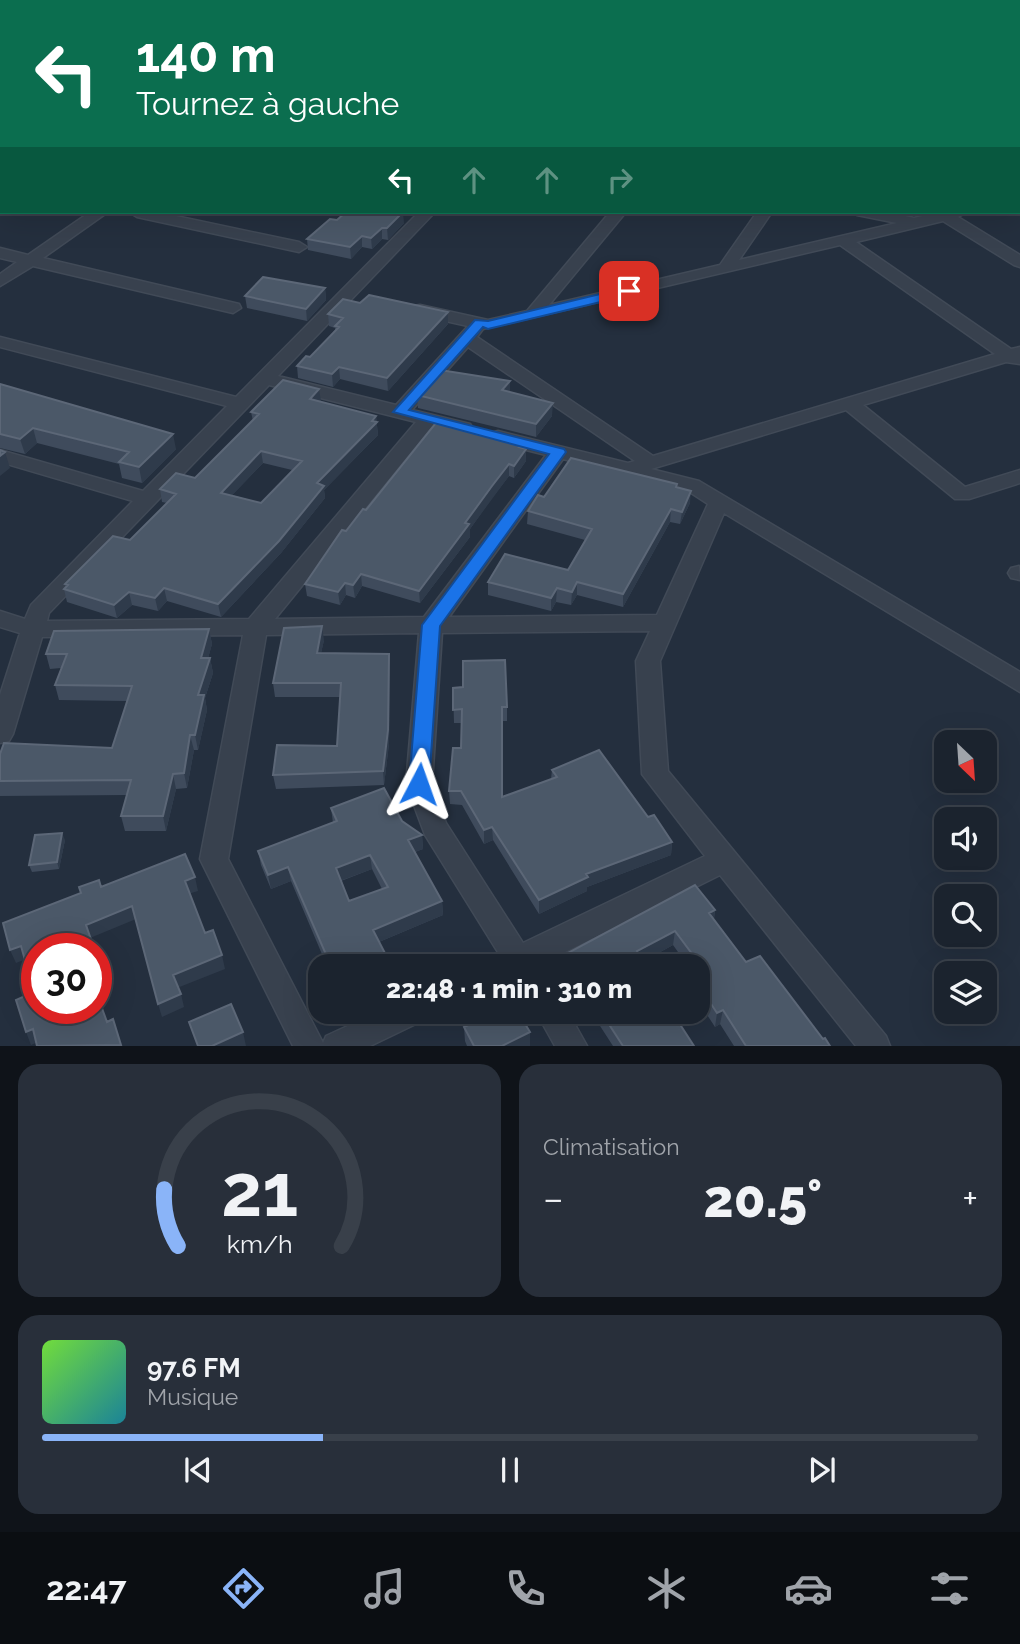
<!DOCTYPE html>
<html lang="fr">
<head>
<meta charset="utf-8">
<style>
	:root { --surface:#1b232e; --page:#282f3a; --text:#f1f3f6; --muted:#a0a4aa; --line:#39404a; --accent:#8ab4f8 }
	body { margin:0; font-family:Raleway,sans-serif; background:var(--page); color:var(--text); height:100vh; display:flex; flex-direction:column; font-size:26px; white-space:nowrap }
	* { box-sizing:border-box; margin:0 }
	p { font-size:23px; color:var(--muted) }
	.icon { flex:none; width:38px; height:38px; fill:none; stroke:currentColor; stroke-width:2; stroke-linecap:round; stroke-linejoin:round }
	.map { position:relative; height:1046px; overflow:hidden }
	.details { display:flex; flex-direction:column; gap:18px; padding:18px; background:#0f1319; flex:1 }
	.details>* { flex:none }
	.top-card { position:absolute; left:0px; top:0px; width:1020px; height:214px; box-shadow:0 7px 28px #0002,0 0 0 2px var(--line); background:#0b6e4f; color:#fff; overflow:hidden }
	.needle { width:46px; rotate:155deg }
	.controls { position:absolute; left:934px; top:730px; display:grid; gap:14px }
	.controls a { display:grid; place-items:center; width:63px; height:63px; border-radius:14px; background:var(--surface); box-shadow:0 7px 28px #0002,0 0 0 2px var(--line); font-size:35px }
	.speed { position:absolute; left:21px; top:933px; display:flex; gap:14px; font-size:35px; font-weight:700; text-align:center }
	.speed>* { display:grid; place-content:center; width:91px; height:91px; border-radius:50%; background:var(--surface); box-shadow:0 7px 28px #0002,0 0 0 2px var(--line); line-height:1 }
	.speed .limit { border:10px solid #d22; background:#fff; color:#111 }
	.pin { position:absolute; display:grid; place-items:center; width:60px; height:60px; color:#fff; margin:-30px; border-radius:14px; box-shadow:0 4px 10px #0006 }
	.me { position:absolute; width:77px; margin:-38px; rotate:4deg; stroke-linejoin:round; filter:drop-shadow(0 0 5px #0008) }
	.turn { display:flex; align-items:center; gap:24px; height:147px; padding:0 21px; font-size:32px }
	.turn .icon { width:91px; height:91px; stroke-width:2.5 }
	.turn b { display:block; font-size:49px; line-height:60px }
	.lanes { display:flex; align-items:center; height:66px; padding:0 21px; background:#0003; justify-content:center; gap:35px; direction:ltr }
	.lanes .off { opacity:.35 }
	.big { font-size:52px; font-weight:800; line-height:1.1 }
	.details .widget { flex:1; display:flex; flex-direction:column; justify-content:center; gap:10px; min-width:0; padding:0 24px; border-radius:21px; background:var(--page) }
	.details .dial { align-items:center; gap:0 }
	.dial svg { height:182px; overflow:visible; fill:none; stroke:var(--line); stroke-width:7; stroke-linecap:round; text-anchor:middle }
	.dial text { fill:var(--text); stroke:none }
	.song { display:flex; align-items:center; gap:21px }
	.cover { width:84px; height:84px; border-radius:10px; background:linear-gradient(135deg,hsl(100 70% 55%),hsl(190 70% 35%)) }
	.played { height:7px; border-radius:4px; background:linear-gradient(90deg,var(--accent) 30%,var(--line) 30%) }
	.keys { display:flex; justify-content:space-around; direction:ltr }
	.heat { display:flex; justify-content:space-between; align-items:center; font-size:38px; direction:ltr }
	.details .tiles { flex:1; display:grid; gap:18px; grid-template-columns:1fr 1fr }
	.widget:last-child { grid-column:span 2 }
	.trip { position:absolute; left:308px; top:954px; width:402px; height:70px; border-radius:21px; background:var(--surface); box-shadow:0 7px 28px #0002,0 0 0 2px var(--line); font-weight:800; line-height:70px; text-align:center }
	.tabs { display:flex; height:112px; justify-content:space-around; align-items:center; background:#0b0e12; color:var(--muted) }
	.tabs .icon { width:49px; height:49px }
	.tabs .active { color:var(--accent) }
	.tabs b { font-size:32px; color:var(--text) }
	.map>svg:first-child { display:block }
</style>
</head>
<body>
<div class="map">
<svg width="1020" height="1046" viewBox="0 0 1020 1046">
	<rect width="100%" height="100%" fill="#242f3e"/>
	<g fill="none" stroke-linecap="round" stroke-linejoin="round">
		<g stroke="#414a57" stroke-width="4">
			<path id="service" d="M668,0L687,2H672Z
				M711,0H717L716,2H710Z
				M905,0L925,2H909Z
				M1013,0H1020V4Z
				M1018,12L1020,13V17L1018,16Z
				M1018,48H1020V52H1018Z"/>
		</g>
		<g stroke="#414a57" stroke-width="3">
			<path id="minor" d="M18,0H31L17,2Z
				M103,0H124L125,2H104Z
				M574,0H597L598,2H575Z
				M0,8H2L0,15Z
				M1018,73H1020V81H1018Z
				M1018,133H1020V141H1018Z
				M0,178H2V187H0Z
				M1018,193H1020L1018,202Z
				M90,212H108L43,258L239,304L241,308L233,313L33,266L0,286V274L17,262L0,258V248L28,255Z
				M129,212H157L299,242L307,247L299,252L137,217Z
				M419,212H435L278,376L396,405L468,326L414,314L412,310L414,306L420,305L488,320L527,311L610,212H626L549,305L720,265L757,212H772L739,260L897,223L857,215L855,212H887L914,218L939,212H967L958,217L1020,255V267L1014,265L943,221L856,242L1011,349L1020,347V364L1006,362L863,405L965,487L1020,470V483L969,499H955L846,410L651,469L699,481L1020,672V692L724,513L660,661L668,771L886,1036L890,1046H856L720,875L537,966H489L499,954L425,835L406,784L419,633L266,635L228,859L323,1043L326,1036L378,1012H424L420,1022L370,1046H293L200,859L243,635L42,637L13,734L9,741L0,743V695L20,633L0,627V611L25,619L31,605L133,501L0,462V450L143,491L227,406L0,347V337L236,397ZM840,245L995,354L653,456L477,337L483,329ZM468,347L635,461L628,463L498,431L491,433L488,437L491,441L546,455L424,617L275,619L432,426L463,434L470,432L473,428L470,424L412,410ZM269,385L416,422L249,619L47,621L49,613ZM563,459L685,489L708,504L657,615L449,617ZM650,631L636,661L642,774L705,856L523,943L446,823L432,784L442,633Z
				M1019,566L1020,580L1011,578L1008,573L1011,568Z
				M536,1012H568L587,1046H555Z"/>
		</g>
		<g stroke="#414a57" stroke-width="4">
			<path id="tertiary" d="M233,0H249L231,2Z
				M0,126H2L0,137Z"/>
		</g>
		<use href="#service" fill="#38414e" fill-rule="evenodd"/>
		<use href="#minor" fill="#38414e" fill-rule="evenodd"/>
		<use href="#tertiary" fill="#38414e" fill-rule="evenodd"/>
	</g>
	<path fill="#3f4b5c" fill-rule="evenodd" d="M337,220L404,223L388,240L382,239L372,249L362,247L351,259L308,250L307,239Z
		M325,288L326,300L307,321L247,308L245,296Z
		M360,303L448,312V324L388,391L340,379L333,387L298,378L297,366L310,357L335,330V328L329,326L328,314Z
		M0,384L176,449L142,483L122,478L119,464L37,443L25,454L0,448Z
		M417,395L552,416L536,437L418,408Z
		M320,401L376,416L378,435L324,490L325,498L281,553L221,617L167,601L158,611L132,605L117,618L67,602L64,589L66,587L65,584L130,540L167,503L162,502L160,489L195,478L253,421L251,412ZM263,463L292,470L261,503L232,495Z
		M525,440L526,461L514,478L509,476L492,498L470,529V537L420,603L362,586L355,598L346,595L340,605L307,596L305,584L366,510Z
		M677,484V487L690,503L680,524L670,522L623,607L577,595L571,605L556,602L551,611L488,595V582L568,570L585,540L527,524L528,511L544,497Z
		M209,629L212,644L208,658H210L213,673L205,698L207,710L198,750H194L187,788L176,789L166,831H125L121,816L127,795L0,796V754L112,748L127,701L59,700L55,685L61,668L50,669L46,654Z
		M324,640L321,653L389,654L390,667L389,744L384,785L276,789L273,775L337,746L340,697H275L273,683Z
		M453,688L507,707V721H502V797L551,779L552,770L648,817L672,842L671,855L587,887V891L539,914L493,840L484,844L462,805L450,804L449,791L461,748L462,723H454Z
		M331,808L402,821L422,835L423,849L415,852L442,901L443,915L379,942L390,963V966H327L291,881L271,889L261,865L258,851L333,823ZM372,869L382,889L349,901L341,881Z
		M65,840L59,869L32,872L29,865Z
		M715,910L714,919L746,962L830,1046H734L720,1024L715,1027L698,1001V984L700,983L698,980V966H688L673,945L644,961L648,966H564V955Z
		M591,1012H672L694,1046H613Z
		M464,1027L530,1046H467L465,1041Z"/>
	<path fill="#2f3b4b" d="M403,212L404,223L388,240L387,228Z
		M382,228V239L372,249L371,238Z
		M362,236V247L351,259L350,247Z
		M325,288L326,300L307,321L306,309Z
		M448,312V324L388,391L387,378Z
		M339,367L340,379L333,387L332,374Z
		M510,381V394L502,390Z
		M319,389L321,401L311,411L310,399Z
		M553,403L552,416L536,437V424Z
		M376,416L378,435L324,490L325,498L281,553L221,617L218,604L317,483Z
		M33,428L37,443L25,454L20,439Z
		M173,434L176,449L142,483L139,467Z
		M525,440L526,461L514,478V466L519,447Z
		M261,451L263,463L223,505L221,493Z
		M5,452L10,468L0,476V456Z
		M509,464V476L470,529V537L420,603L419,591L465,523Z
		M691,491L690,503L680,524L682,512Z
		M671,509L670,522L623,607V594Z
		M361,574L362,586L355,598L353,585Z
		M577,582V595L571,605L572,592Z
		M345,583L346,595L340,605L338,592Z
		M164,588L167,601L158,611L155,598Z
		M557,588L556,602L551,611V598Z
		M129,592L132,605L117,618L114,605Z
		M322,626L324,640L318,667L317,653Z
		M209,629L212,644L204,673L201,658Z
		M389,654L390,667L389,744L384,785L383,771Z
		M210,658L213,673L205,698L207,710L198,750L195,735L198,695Z
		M190,735L194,750L187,788L184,773Z
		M173,774L176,789L166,831L163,816Z
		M492,827L493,840L484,844V830Z
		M62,833L65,840L59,869L57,862Z
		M422,835L423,849L409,854L408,840Z
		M672,842L671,855L587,887V891L539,914V900L586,874Z
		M370,855L372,869L337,882L336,868Z
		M288,867L291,881L271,889L268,875Z
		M195,877L198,891L188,894L185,881Z
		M442,901L443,915L374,944L373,930Z
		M132,906L136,919L90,938L86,925Z
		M715,910L713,924L709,913Z
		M675,931L673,945L636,965L637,951Z
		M21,946L26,959L16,963L10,950Z
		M222,955L225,969L177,988L173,975Z
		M96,958L101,971L96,973Z
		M181,994L184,1007L162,1017L158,1004Z
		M723,1010L720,1024L715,1027L717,1013Z
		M33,1029L38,1042L31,1045L26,1032Z
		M243,1032L246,1046H212Z
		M530,1032V1046H502Z"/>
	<path fill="#4b5868" stroke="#5c6777" stroke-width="2" fill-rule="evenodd" d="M346,212H403L387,228H382L371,238L362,236L350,247L307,239L330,219L337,220Z
		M263,277L325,288L306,309L245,296Z
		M369,295L448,312L387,378L339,367L332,374L297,366L306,356L310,357L339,327L335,326L343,318L328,314L343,299L360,303Z
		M440,370L510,381L502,390L553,403L536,424L417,395Z
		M283,380L319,389L310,399L376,416L372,421L377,422L317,483L324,486L279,541L218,604L164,588L155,598L129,592L114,605L64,589L68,585L65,584L113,536L130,540L176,494L160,489L176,473L195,478L259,414L251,412ZM261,451L302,461L261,503L221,493Z
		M0,384L173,434L139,467L119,462L129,452L33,428L20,439L0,434Z
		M439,419L525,440L519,447L526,449L514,466L509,464L492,486L465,523L469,524L419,591L361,574L353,585L345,583L338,592L305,584L342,530L346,531L363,509L366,510Z
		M0,450L5,452L0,456Z
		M571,458L677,484L676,487L691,491L682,512L671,509L623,594L577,582L572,592L557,588L551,598L488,582L505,554L568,570L592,529L528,511L538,495L544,497Z
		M322,626L317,653L389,654L388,730L383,771L273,775L277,745L337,746L341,683H273L284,628Z
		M209,629L201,658H210L198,695H204L195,735H190L184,773L173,774L163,816H121L131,780L0,781V754L4,743L112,748L132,686L55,685L67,654H46L54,631Z
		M505,660L507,707H502V797L557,777L552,770L599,750L648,817L654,815L672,842L586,874L588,877L539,900L492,827L484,830L461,791H449L453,748H461L462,709L453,710V688L463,687V661Z
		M384,788L402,821L422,835L408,840L442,901L373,930L390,963L382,966H331L288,867L268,875L258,851L337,821L331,808ZM370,855L388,887L349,901L336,868Z
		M62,833L57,862L29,865L35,835Z
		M185,854L195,877L185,881L205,933L213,930L222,955L173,975L181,994L158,1004L132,906L86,925L94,948H37V1008H96V992L107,1022L113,1019L121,1045L37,1046L33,1029L26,1032L16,1000L34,992L21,946L10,950L3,923L81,893L79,887L99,880L101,887Z
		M695,885L715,910L709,913L746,962L760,956L823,1039L825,1038L830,1046H746L723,1010L717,1013L698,984L710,978L675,931L637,951L648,966H572L564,955Z
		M231,1004L243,1032L212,1046H198L189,1022Z
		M496,1012H518L530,1032L502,1046H474L464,1027Z
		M601,1012H672L694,1046H623Z"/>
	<path fill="#1a73e8" stroke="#114b97" stroke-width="2" d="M629,287L634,288V294L488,329L483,327L409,410L564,449L566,452L440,626L429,784L426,790H412L409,784L422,625L549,454L393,412L475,320L488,321Z"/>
</svg>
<div class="controls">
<a><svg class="needle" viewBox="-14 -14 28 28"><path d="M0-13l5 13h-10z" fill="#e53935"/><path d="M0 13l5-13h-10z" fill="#a0a4aa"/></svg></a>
<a><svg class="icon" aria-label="sound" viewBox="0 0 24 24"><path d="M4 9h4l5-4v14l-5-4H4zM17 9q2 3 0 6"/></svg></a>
<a><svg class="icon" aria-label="search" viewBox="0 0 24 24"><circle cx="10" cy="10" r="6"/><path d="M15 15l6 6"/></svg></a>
<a><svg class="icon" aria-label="layers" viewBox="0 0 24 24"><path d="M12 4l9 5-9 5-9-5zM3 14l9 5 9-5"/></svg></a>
</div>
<div class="speed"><div class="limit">30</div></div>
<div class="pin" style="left:629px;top:291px;background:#d93025"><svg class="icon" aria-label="arrive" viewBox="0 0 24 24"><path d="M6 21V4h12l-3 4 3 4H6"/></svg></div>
<svg class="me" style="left:419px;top:784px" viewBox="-20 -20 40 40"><path d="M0-17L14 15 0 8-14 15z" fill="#1a73e8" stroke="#fff" stroke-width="4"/></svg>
<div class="trip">22:48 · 1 min · 310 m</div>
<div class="top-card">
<div class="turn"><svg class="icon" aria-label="left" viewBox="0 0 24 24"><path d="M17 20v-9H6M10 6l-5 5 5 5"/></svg><div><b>140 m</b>Tournez à gauche</div></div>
<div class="lanes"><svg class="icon" aria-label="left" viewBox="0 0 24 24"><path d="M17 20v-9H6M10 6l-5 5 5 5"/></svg><svg class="icon off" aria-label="ahead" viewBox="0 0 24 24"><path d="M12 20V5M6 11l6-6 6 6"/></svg><svg class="icon off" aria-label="ahead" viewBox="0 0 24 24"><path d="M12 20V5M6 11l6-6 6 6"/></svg><svg class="icon off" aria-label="right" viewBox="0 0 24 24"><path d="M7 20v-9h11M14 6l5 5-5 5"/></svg></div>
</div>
</div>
<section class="details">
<div class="tiles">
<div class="widget dial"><svg viewBox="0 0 100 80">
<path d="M14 69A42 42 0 1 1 86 69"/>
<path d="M14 69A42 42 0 0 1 8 44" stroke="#8ab4f8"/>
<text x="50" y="56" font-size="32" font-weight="700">21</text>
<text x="50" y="72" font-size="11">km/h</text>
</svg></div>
<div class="widget"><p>Climatisation</p>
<div class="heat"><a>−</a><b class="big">20.5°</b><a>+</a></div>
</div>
<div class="widget">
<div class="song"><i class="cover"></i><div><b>97.6 FM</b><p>Musique</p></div></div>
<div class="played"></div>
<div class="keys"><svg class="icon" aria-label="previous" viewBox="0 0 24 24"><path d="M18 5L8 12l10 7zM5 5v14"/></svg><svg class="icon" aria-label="pause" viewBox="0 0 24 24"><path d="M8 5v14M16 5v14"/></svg><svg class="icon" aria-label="next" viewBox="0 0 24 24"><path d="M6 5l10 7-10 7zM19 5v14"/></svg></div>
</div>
</div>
</section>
<nav class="tabs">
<b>22:47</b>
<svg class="icon active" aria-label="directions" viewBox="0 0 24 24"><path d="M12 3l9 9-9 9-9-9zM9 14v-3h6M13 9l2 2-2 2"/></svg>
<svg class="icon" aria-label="music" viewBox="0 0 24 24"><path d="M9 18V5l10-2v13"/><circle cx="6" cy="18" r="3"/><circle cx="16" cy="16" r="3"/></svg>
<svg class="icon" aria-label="phone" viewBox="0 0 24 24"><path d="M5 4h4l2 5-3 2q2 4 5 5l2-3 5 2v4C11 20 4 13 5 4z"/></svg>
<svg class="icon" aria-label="climate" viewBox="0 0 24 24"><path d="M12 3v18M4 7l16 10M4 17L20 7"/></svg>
<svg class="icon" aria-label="car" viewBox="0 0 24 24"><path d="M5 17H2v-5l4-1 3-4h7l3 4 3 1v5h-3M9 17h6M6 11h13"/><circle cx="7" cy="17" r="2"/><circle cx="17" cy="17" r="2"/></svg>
<svg class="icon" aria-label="filters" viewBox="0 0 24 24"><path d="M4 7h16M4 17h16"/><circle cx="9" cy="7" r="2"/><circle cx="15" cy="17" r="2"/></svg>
</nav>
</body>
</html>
